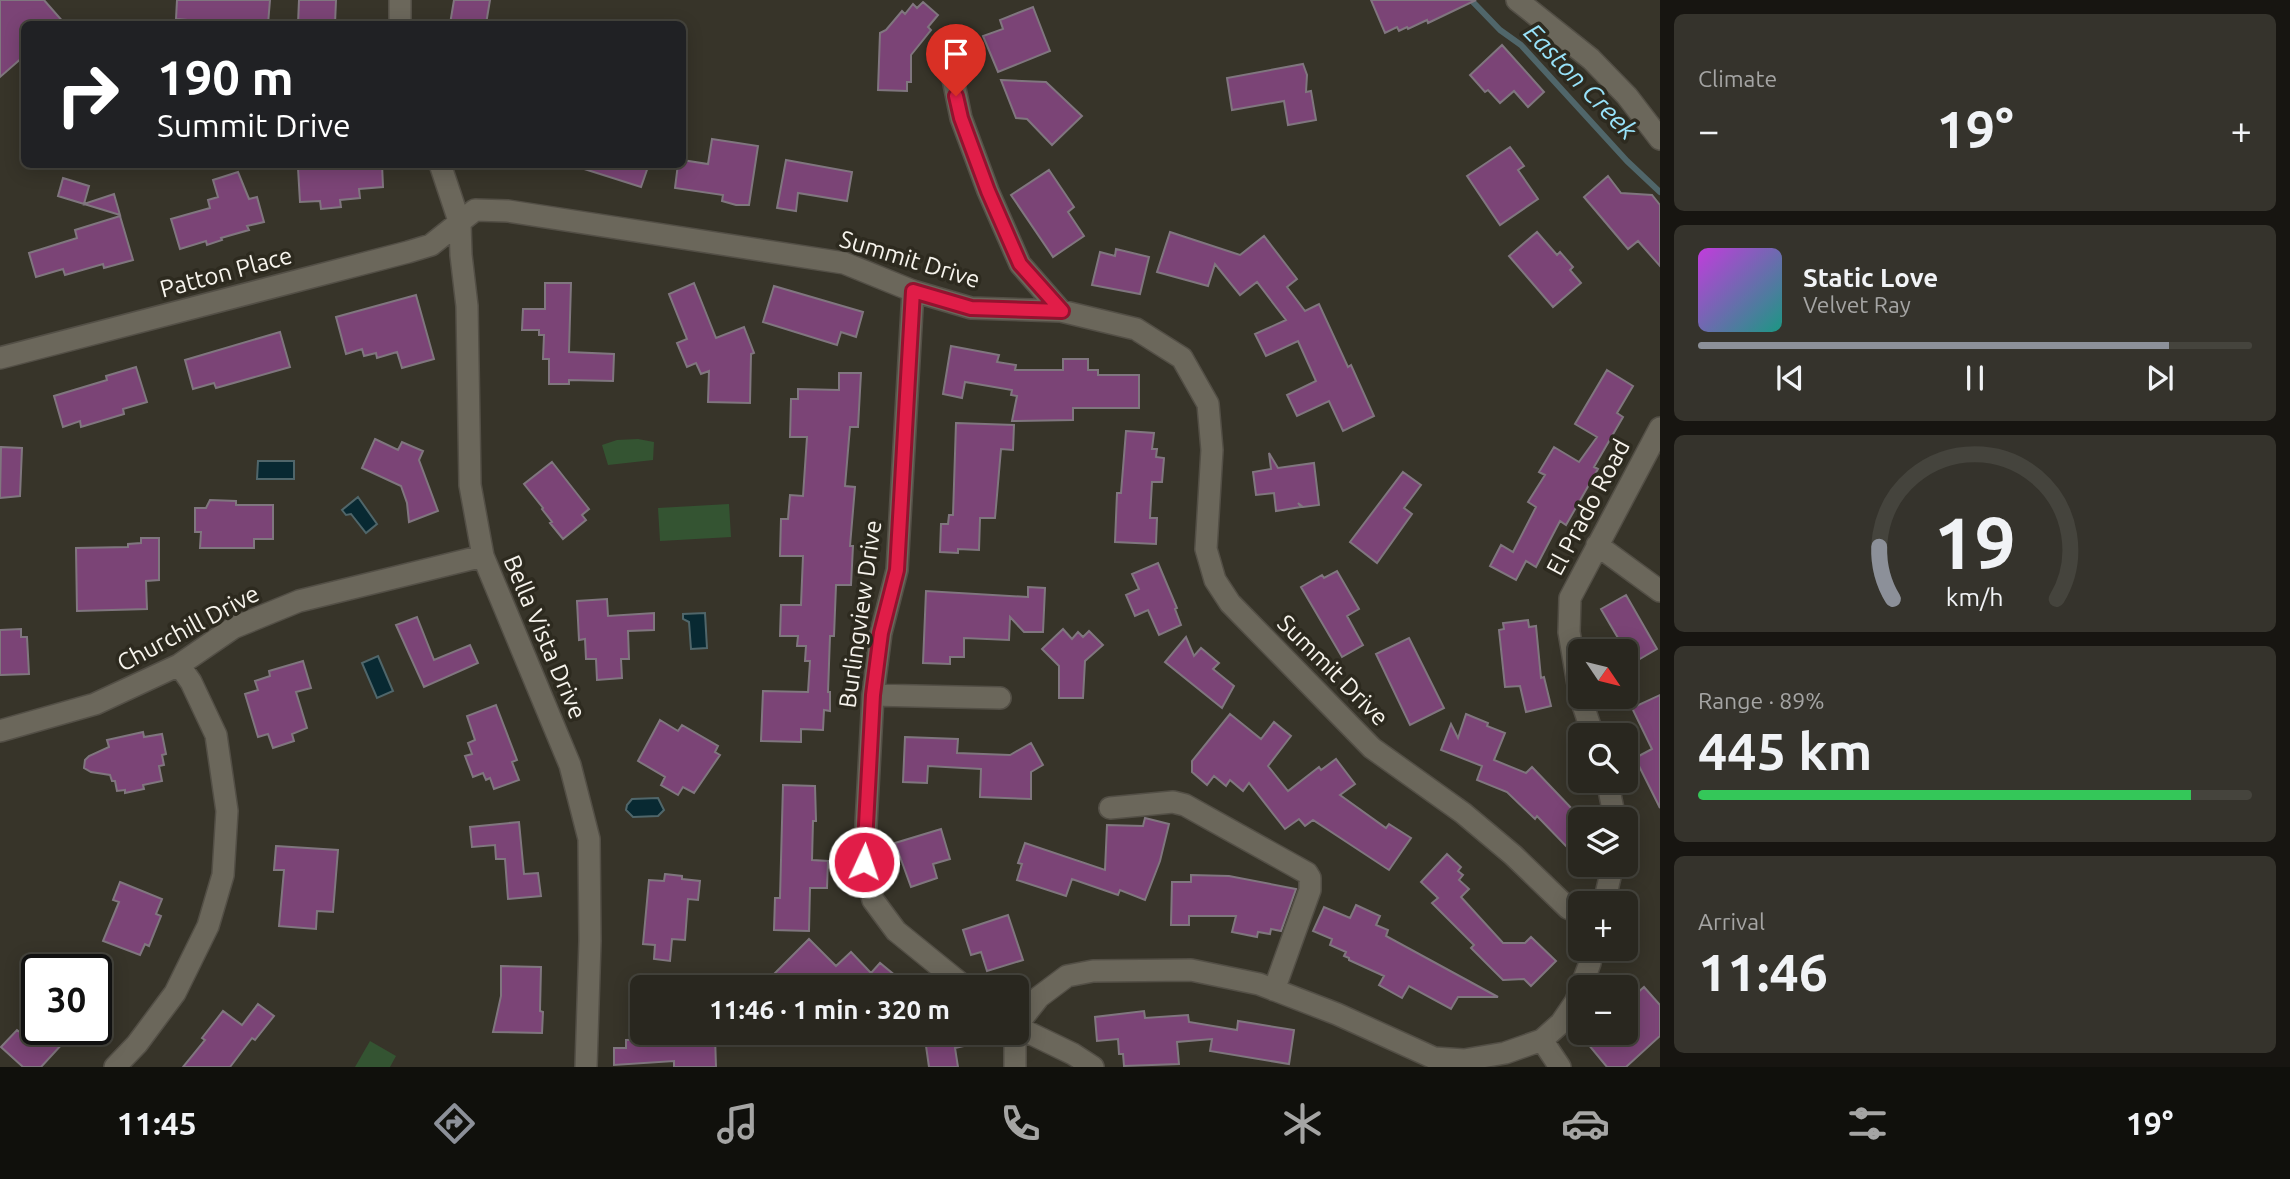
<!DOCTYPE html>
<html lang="en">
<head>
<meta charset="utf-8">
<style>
	:root { --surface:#29271f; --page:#35332c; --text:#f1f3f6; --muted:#a5a5a4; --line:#45443d; --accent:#8c9099 }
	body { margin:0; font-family:Ubuntu,sans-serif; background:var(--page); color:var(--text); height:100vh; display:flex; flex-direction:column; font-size:26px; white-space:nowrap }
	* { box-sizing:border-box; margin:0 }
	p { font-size:23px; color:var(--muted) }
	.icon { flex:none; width:38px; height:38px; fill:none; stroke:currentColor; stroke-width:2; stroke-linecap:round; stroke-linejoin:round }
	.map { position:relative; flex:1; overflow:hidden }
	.details { display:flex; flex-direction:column; gap:14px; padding:14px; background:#171511; width:630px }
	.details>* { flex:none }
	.hud { position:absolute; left:21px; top:21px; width:665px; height:147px; border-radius:10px; box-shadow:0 4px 18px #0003,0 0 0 2px var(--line); background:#202124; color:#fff; overflow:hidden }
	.needle { width:46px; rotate:125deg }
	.fabs { position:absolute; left:1568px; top:639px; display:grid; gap:14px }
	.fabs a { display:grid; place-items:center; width:70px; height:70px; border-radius:10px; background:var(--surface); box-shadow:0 4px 18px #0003,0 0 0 2px var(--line); font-size:35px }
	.speed { position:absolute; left:21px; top:954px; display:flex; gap:14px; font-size:35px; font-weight:700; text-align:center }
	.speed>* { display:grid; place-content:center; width:91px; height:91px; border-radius:50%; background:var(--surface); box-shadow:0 4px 18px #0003,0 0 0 2px var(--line); line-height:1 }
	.speed .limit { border:4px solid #111; border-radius:10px; background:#fff; color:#111 }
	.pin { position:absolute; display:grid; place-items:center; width:60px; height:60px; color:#fff; margin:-72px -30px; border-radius:50% 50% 50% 0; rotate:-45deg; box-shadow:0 0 7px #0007 }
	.pin .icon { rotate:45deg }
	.me { position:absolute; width:77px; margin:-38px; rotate:3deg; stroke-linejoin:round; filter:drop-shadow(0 0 5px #0008) }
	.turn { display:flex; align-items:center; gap:24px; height:147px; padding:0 21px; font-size:32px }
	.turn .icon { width:91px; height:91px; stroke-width:2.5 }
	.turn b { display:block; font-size:49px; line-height:60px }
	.big { font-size:52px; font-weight:700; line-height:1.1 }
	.details .tile { flex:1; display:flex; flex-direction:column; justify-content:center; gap:10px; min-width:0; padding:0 24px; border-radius:10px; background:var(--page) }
	.details .dial { align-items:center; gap:0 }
	.dial svg { height:182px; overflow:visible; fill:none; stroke:var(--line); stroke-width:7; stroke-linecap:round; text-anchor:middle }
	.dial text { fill:var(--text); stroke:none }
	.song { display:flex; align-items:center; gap:21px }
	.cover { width:84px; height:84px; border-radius:10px; background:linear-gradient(135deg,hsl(290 70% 55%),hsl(170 70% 35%)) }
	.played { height:7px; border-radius:4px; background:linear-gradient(90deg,var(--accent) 85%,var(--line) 85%) }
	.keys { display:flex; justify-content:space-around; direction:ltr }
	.heat { display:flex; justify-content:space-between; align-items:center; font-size:38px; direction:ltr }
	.charge { height:10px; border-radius:5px; background:linear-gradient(90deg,#34c759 89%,var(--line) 0) }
	.trip { position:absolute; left:630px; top:975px; width:399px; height:70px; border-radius:10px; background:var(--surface); box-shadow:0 4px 18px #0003,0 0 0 2px var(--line); font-weight:700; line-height:70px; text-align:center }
	.dock { display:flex; height:112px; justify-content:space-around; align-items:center; background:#10100c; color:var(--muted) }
	.dock .icon { width:49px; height:49px }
	.dock .active { color:var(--accent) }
	.dock b { font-size:32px; color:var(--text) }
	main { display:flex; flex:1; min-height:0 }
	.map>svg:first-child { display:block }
</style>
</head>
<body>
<main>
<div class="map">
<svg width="1660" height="1067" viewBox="0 0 1660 1067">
	<rect width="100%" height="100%" fill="#373429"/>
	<path fill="#345432" d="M638,439L654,442L653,460L608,465L602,445L617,440Z
		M729,504L731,537L660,541L658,508Z
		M370,1041L396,1056L390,1067H355Z"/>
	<path fill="#082932" stroke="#50666a" stroke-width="2" d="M258,461H294V479H257Z
		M358,497L377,524L366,533L351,514L346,515L342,510Z
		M705,613L707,648L691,649L689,622L683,619V614Z
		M378,656L393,691L377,698L362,663Z
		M658,798L664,810L658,816L633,817L626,810L627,805L632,799Z"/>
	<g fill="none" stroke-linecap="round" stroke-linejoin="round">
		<path stroke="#50666a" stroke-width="6" d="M1471,0L1500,30L1521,45L1627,161L1660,192"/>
	</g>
	<path fill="#7b4476" stroke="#80767f" stroke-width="2" d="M0,0H44L65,24H24V56L0,77Z
		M177,0H270L268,24H235L176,19Z
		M299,0H336L335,24H298Z
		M454,0H490L486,24H450Z
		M1371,0H1476L1428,23L1427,20L1408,29L1407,27L1399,31L1397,27L1385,33Z
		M923,2L938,15L928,27L931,30L911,55V82H907V91L878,90L880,33L886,30L902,11L905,14L913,4L917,8Z
		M1033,7L1050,51L998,72L983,36L1003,29L1000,20Z
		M1502,45L1544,92L1528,107L1514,91L1500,103L1488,90L1485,92L1470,75Z
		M1303,64L1307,75L1306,92L1311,91L1316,120L1288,125L1284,101L1232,110L1227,78Z
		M1001,80L1046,82L1082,116L1052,145L1027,119L1016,118Z
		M712,139L758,146L749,205H736L722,201L723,195L675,188L678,164H682V160L708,164Z
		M1510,147L1524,166L1518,170L1538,199L1500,225L1467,176Z
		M786,160L852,172L847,201L798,193L796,211L777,208Z
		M345,164H382L383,187L359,189L360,198L340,200L341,207L321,209L320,201L300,202L298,168Z
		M581,164H649L641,187L581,168Z
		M1049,170L1074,207L1068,212L1084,236L1053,257L1011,195Z
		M238,172L249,199L257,197L264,222L247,226L249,230L221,238L222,240L207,245L206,241L180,249L171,219L210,208L208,200L218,197L213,180Z
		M1608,176L1621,193L1652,195L1660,205V266L1638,241L1628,249L1584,197Z
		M63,178L89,186L84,204L114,194L120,215L58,196Z
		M120,216L133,260L104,268L103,264L65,275L63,269L36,277L29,253L77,238L75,230Z
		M1170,232L1240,255L1264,236L1297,279L1287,287L1305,311L1319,304L1348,367L1351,365L1374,416L1343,431L1329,401L1297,416L1287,395L1316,381L1298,341L1266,356L1255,334L1286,320L1257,282L1240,295L1215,264L1208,286L1157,272Z
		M1537,232L1557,255L1560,252L1573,267L1570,270L1581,283L1553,307L1509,256Z
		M1116,249L1149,257L1140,294L1092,285L1100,252L1115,256Z
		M545,283H571L569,352L614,354L613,381L569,380V384H549V359H543L544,335H539V330H522L523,309H545Z
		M694,283L716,338L744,327L754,353L751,354L750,403L708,402L709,371L701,374L696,363L687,367L677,343L687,339L669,294Z
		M774,286L863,312L856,337L841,332L837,345L763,322Z
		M416,295L434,359L402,368L397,352L377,358L376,353L364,356L362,349L346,354L336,317Z
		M280,332L290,367L216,388L214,383L193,389L185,360Z
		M951,346L999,355L997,362L1016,365L1015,370H1063V359H1088V370H1098V375H1139V408H1073V420L1012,421L1017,396L1011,395L1012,390L965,382L962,398L943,394Z
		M136,367L147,402L123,409L124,414L81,427L80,421L63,427L54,396L107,380L106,376Z
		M1607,370L1633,386L1617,413L1623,417L1594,467L1598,469L1566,525L1560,521L1536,567L1526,561L1516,580L1490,566L1501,545L1513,552L1536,507L1528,502L1545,475L1539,472L1554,447L1579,462L1597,437L1575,424Z
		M839,373H861L858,427H850L845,486L855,487L850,546H853L851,585H836L834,636H830L828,692H830V711L824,710L823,730L801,729V742L761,741L763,691L808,692L810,661H805L806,646H797L798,636H780L781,605H801L803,556H780L781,519H788L790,495L803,496L807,437H790L791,399H798V389L839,390Z
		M956,423L1014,425L1013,450L1001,449L995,518H980L979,550L958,549V553L940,552L941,524H948L949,515H953Z
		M1126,431L1154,433L1152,449H1157L1156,457L1164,458L1162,482H1152L1150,518H1157L1156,544L1115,542L1117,493H1121Z
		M375,439L398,450L402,442L423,451L419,460L438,511L409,522L407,503L401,486L362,468Z
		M1,447L22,448L20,496L0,498Z
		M1269,453L1278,468L1314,463L1319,505L1303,507L1298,503L1301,507L1276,511L1274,493L1256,495L1253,472L1271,469Z
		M552,462L589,509L582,515L586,520L563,539L550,523L552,522L542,509L543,508L524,484Z
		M1403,472L1421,485L1404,508L1412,514L1377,563L1350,542Z
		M210,500L236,501V505H273V539H254V548H200L201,532H195V508H206Z
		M141,538H159V580L146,581L147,609L77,611L76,548L128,547V544L141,543Z
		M1158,563L1177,608L1175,609L1181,625L1159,635L1148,610L1135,616L1126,595L1139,589L1132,574Z
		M1337,571L1359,609L1347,616L1363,645L1342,657L1301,587L1322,575L1324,578Z
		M1028,587L1045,588L1043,632H1024L1010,617L1009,640L964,638V657H950V664L923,663L926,591L1028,597Z
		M1626,595L1657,649L1626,667V651H1597L1618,638L1601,609Z
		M607,599L608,616L654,613V630L628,631L629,659H621L622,678L597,680L596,659H586L585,639L579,640L577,601Z
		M417,617L434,660L470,645L478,663L424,687L396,625Z
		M1528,620L1529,627L1536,626L1541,678L1544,677L1551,706L1526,712L1520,686L1505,687L1499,630L1504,629L1503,623Z
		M21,629V637H27L29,674L0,675V630Z
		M1063,629L1072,639L1078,632L1083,637L1089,631L1103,645L1085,661L1083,698H1059V666L1042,649Z
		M1186,637L1194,656L1201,648L1219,663L1213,669L1234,686L1222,708L1165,662Z
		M1409,638L1444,708L1410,725L1376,654Z
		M303,661L311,688L296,692L307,728L292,734L294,741L273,748L268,734L258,737L245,694L258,690L255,681L270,676L269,671Z
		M1660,695V808L1635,758L1652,749L1632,708Z
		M496,705L517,760L512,762L519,780L494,789L490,778L486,780L483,773L473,777L465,756L472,754L468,743L475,740L467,716Z
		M1230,714L1261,739L1274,722L1291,736L1268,766L1288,791L1319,767L1321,770L1336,759L1355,784L1340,795L1386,828L1389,824L1411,838L1389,870L1313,820L1305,826L1299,819L1285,829L1249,783L1243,791L1230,780L1226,786L1214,776L1207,785L1192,772V761Z
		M1466,714L1488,723L1487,726L1505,733L1494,760L1526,773L1532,767L1575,812L1574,814L1580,828V838L1566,846L1537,816L1535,819L1507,792L1477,780L1482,766L1441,750L1451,724L1458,738Z
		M660,720L678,731L682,725L718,746L715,752L720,755L694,793L683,787L678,795L661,785L665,777L638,761Z
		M143,732L144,737L162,734L166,754L162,755L164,765L159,766L162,781L143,785L144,789L125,793V790L117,791L115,781H112L110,775L91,772L84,768L85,760L89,756L109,747L107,740Z
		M905,737L958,739L957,753L1010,755L1031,743L1043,765L1031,772V799L980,797L981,769L928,766L927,783L903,782Z
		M783,785L815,786L816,821H813L812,860L828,861L827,888H810L809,931L774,930L775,898H780Z
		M1145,818L1169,824L1160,861L1145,900L1120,890L1118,895L1072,879L1066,896L1017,880L1022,864L1018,863L1025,843L1105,870L1107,825L1143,826Z
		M519,822L524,874L538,873L541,896L508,899L505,859H496L495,845L472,847L470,827Z
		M941,829L950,859L933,864L937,878L911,887L895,843Z
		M276,846L338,850L333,912L317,911L316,929L279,926L284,870H274Z
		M1447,854L1461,867L1458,871L1463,875L1459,880L1469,889L1461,897L1503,943H1525L1531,937L1556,961L1531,986L1524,979L1503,980L1471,948L1474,945L1432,903L1438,898L1421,882Z
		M665,874L682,876V879L700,881L698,900L688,899L685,940L672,939L670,961L654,959L655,945L643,944L649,880L664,881Z
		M1191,875L1229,876L1296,889L1281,931L1271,929L1270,934L1258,932L1257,937L1232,932L1236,916H1189V925H1171L1172,882H1191Z
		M120,882L162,899L156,914L161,916L149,946L145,944L140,955L103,941L119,902L113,900Z
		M1356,905L1380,916L1376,925L1388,930L1386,936L1498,997H1458L1451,1009L1409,986L1402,998L1379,985L1384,976L1349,960V958L1344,956L1346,952L1330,945L1332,939L1313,931L1324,907L1350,918Z
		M1008,915L1023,960L987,971L981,952L971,955L963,930Z
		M809,939L836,966L851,952L871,973L880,963L897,977L889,987H782L772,976Z
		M501,966L541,967L540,1011L543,1012L542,1033L493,1032L501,996Z
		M1644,987L1660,1005V1036L1626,1067H1607L1578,1032H1626V1003Z
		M258,1004L274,1016L255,1040L252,1038L230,1067H183L205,1040L202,1038L223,1011L242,1025Z
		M1144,1011L1145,1018L1188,1015L1189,1022L1237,1030L1238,1021L1294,1030L1289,1064L1210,1051L1212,1039L1177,1042L1179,1064L1124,1066L1123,1054H1119L1118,1039L1097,1041L1095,1017Z
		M32,1029H76L41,1067H23L1,1047L17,1030L25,1036Z
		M674,1032H701V1037L715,1036L716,1067H674V1061L614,1065V1048H626V1040L664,1039V1035H674Z
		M924,1032H962L964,1046L955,1048L958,1067H929Z"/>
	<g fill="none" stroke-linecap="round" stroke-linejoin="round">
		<g stroke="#534f46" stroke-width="24">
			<path id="minor" d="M400,0V24
				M1517,0L1591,59L1627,96L1660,139
				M952,74L961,118L988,191L1020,264L1061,311
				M440,164L460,224L461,255L467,306L470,485L483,556L570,765L589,839L590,941L586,1067
				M913,291L897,570L881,633L873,695L864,862L873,900L896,931L965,987
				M0,358L408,252L431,245L475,210L508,211L844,263L913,291L971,308L1061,311L1136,329L1182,358L1208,404L1212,450L1206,549L1215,580L1230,603L1372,748L1463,813L1513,855L1568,908L1580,914
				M1597,545L1660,591
				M873,695L1000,698
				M1580,696L1569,632L1570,598L1660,428
				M1580,696L1593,735
				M0,731L95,704L179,665L233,628L299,601L483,556
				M1607,780L1615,819
				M1110,808L1173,802L1185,805L1307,873L1310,878V890L1274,990
				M1604,903L1613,864
				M1581,987L1590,963L1593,948
				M1017,1025L1039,997L1067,976L1093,971L1191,970L1259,984L1337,1014L1434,1058L1464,1060L1505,1053L1542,1040L1561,1023L1576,1001L1580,989
				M1017,1027L1073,1054L1093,1067
				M1542,1040L1560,1067
				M115,1067L137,1044L175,993L208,926L223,875L227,811L216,735L191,682L179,665
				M1015,1067V1032"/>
		</g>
		<use href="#minor" stroke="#6b675b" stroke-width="21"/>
	</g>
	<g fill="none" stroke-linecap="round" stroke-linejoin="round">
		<g stroke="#92132f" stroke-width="18">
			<path id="route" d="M864,862L873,695L881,633L897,570L913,291L971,308L1062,311L1020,264L988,191L961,118L956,96"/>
		</g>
		<use href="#route" stroke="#e11d48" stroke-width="12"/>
	</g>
	<g text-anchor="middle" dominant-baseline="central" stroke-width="7" stroke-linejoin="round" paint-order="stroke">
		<g font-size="24" fill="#f7f4ed" stroke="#2d2a1f">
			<text transform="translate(910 259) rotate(17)">Summit Drive</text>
			<text transform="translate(226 272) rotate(-15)">Patton Place</text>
			<text transform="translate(1588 507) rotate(-62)">El Prado Road</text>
			<text transform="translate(860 614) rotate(-82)">Burlingview Drive</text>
			<text transform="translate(188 628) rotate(-28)">Churchill Drive</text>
			<text transform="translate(545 637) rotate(67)">Bella Vista Drive</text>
			<text transform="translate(1333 670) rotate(45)">Summit Drive</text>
		</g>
		<g font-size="26" font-style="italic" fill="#98e2f9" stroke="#2d2a1f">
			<text transform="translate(1581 81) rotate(46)">Easton Creek</text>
		</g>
	</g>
</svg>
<div class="fabs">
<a><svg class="needle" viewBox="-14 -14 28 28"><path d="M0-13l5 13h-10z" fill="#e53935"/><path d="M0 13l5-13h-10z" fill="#a5a5a4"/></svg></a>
<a><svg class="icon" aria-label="search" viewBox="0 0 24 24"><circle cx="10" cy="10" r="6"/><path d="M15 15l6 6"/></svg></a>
<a><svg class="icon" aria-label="layers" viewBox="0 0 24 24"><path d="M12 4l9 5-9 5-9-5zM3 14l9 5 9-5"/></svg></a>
<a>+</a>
<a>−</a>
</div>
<div class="speed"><div class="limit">30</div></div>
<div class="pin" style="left:956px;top:96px;background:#d93025"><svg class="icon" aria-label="arrive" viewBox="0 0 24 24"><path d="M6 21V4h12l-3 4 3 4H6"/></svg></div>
<svg class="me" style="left:864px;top:862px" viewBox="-20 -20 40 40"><circle r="17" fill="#e11d48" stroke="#fff" stroke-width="3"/><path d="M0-11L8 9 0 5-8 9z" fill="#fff"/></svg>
<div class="trip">11:46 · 1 min · 320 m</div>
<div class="hud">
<div class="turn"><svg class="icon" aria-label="right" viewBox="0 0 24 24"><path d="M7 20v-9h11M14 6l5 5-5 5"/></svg><div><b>190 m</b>Summit Drive</div></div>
</div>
</div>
<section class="details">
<div class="tile"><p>Climate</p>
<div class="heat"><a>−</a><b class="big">19°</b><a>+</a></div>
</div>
<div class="tile">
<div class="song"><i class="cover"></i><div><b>Static Love</b><p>Velvet Ray</p></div></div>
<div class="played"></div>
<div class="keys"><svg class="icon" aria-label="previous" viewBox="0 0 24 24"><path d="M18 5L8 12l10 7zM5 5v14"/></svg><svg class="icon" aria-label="pause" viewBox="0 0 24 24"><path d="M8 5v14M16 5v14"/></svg><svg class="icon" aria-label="next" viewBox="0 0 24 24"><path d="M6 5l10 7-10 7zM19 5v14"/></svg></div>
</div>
<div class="tile dial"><svg viewBox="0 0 100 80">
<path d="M14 69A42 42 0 1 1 86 69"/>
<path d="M14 69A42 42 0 0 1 8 46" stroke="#8c9099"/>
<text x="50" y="56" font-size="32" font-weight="700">19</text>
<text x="50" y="72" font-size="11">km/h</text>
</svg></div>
<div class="tile"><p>Range · 89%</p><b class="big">445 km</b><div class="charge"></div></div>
<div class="tile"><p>Arrival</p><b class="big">11:46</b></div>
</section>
</main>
<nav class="dock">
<b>11:45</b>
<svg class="icon active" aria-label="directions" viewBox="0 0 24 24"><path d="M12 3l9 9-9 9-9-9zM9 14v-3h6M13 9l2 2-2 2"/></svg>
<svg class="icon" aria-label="music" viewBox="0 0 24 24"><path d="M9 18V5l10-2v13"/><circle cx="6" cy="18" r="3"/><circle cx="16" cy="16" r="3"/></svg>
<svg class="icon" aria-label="phone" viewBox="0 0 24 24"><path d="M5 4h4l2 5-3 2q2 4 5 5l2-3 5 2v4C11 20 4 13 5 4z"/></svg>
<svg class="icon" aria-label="climate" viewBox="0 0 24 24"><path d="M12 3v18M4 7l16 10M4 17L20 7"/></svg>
<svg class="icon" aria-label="car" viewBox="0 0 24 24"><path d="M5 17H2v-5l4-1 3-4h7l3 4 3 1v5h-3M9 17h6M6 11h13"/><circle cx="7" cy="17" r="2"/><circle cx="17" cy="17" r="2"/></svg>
<svg class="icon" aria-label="filters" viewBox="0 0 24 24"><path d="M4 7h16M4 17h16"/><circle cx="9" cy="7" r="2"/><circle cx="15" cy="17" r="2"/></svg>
<b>19°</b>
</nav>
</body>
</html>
